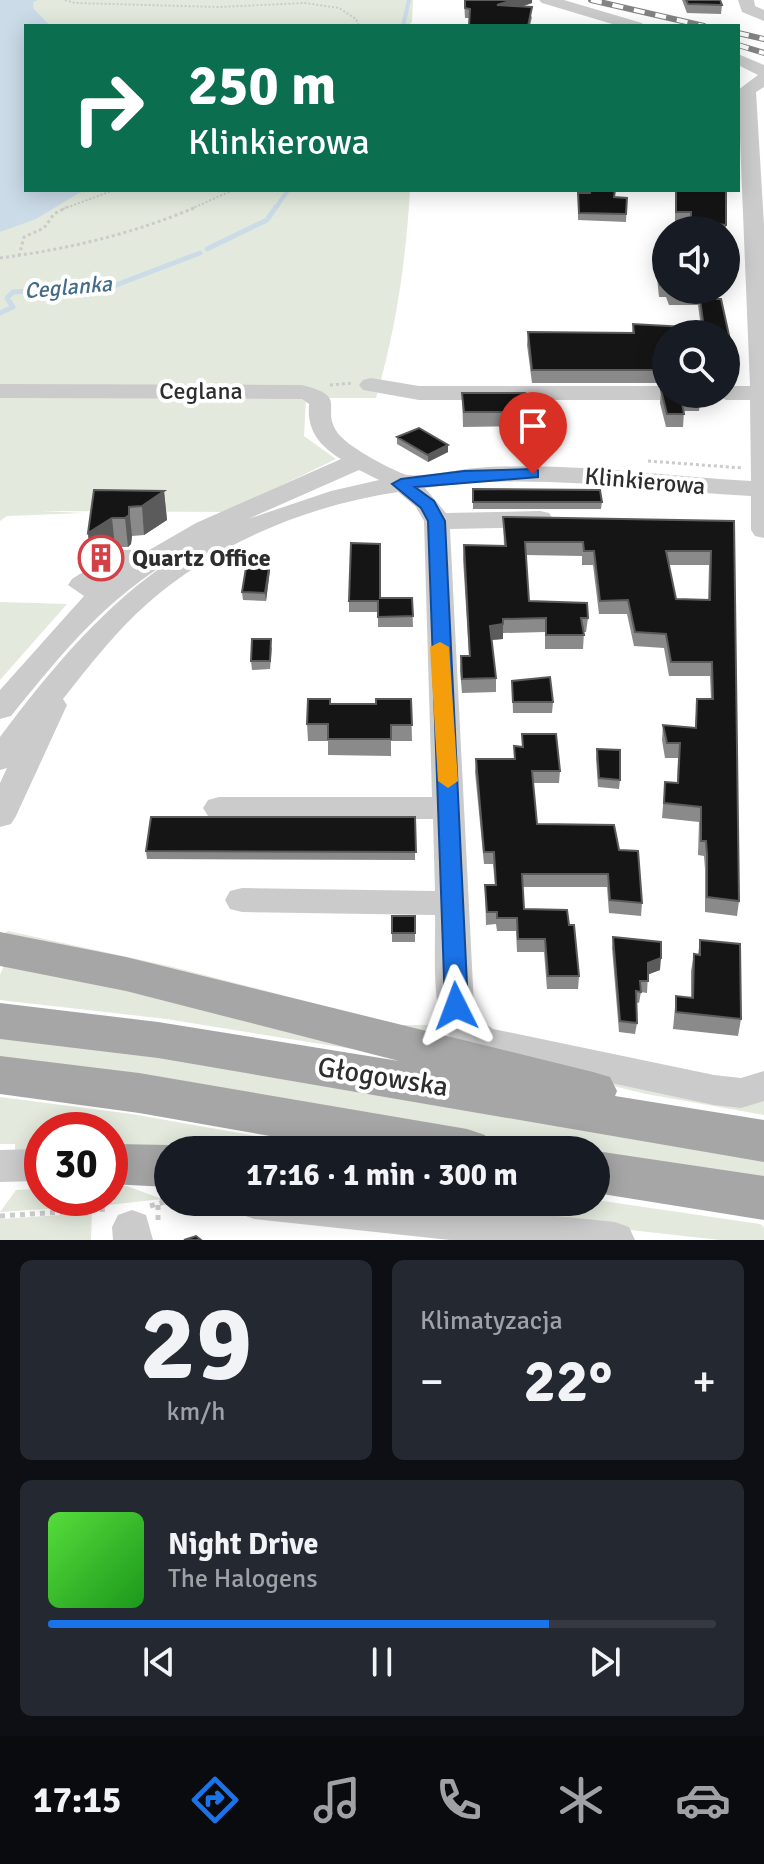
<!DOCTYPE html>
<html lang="pl">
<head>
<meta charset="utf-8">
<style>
	:root { --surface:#171b24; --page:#242831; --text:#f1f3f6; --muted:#9ea1a6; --line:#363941; --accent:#1a73e8 }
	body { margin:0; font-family:Signika,sans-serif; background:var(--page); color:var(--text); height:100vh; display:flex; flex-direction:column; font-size:30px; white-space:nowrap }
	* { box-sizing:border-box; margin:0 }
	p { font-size:26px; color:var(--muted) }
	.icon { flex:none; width:44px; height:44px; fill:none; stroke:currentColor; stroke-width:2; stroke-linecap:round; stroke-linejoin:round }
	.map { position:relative; height:1240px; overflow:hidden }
	.drawer { display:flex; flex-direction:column; gap:20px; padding:20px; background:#0d0f14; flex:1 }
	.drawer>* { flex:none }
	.hud { position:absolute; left:24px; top:24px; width:716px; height:168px; border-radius:0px; box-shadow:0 4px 20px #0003; background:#0b6e4f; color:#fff; overflow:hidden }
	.fabs { position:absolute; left:652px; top:216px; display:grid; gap:16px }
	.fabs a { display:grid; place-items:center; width:88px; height:88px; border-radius:50%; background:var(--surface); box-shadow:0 4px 20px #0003; font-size:40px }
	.speed { position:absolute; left:24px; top:1112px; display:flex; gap:16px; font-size:40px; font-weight:700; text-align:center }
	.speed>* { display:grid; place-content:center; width:104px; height:104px; border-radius:50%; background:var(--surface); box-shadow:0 4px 20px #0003; line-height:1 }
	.speed .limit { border:12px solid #d22; background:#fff; color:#111 }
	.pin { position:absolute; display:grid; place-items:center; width:68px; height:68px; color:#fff; margin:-82px -34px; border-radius:50% 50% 50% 0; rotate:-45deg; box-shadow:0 0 8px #0007 }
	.pin .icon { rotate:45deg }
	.me { position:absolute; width:88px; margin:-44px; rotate:357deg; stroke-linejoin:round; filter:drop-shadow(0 0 6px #0008) }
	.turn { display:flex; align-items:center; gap:28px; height:168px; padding:0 32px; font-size:36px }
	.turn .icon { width:104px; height:104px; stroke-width:2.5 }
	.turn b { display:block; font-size:56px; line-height:68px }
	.big { font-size:60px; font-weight:800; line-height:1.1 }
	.drawer .tile { flex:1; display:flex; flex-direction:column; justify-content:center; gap:12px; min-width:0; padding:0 28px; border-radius:12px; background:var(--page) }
	.drawer .dial { align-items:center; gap:0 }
	.dial b { font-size:104px; line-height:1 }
	.song { display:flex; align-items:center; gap:24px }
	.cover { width:96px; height:96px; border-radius:12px; background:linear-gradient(135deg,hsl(110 70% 55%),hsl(120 70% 35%)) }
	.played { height:8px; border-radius:4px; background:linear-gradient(90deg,var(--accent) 75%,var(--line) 75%) }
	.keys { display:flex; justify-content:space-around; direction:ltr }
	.heat { display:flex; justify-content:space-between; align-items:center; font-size:44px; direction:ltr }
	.drawer .tiles { flex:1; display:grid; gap:20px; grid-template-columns:1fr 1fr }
	.tile:last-child { grid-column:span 2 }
	.trip { position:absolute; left:154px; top:1136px; width:456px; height:80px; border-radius:40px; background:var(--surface); box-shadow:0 4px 20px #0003; font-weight:800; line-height:80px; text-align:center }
	.tab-bar { display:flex; height:128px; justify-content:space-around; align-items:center; background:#090b0e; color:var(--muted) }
	.tab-bar .icon { width:56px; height:56px }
	.tab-bar .active { color:var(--accent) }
	.tab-bar b { font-size:36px; color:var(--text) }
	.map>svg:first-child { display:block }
</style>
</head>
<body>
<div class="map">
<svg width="764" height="1240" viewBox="0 0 764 1240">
	<rect width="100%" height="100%" fill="#fff"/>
	<path fill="#e3eadd" d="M0,0H413L412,22L408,26H26V190H410C406,261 396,329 376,398H306L304,436L336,459L227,512L41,511L84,513L7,516L0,521Z
		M0,602L67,604L0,680Z
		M8,931L169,966L400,1025H451L764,1097V1115L646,1094L0,936Z
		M4,965L72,974L371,1052L166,1019L0,1000V975Z
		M0,1037L153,1056L764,1158V1180L596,1155V1150H569L265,1098L0,1059Z
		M0,1097L132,1114L334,1150L110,1152V1130H42V1152H15V1144H0Z
		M123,1186H127L162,1199L99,1206L100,1198H110V1191Z
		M37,1189L36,1193L42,1194V1198H93L92,1206L0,1212L16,1190Z
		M596,1200L760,1224L764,1227V1240H720L379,1202Z
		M92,1213L91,1240H0V1219Z"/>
	<path fill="#cbdbe8" d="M0,0H38L33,2L34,9L50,26H26V190H84L36,219L0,232Z"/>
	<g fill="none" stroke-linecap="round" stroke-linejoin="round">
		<path stroke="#cbdbe8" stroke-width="4" d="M403,26L409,0
			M275,209L288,190"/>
		<path stroke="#cbdbe8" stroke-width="5" d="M207,249L267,220L276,207
			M0,313L13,307L7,298L13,292L116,285L200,253"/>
		<path stroke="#cbcbcb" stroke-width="2" stroke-dasharray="2 2" stroke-linecap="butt" d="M65,0L75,3L219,7L305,3L339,8L356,19L359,26
			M63,209L114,190
			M191,209L233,190"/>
		<path stroke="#cbcbcb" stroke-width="3" stroke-dasharray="3 3" stroke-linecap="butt" d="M19,256L24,237L44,228L54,214L67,207
			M0,258C68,249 133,234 196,207
			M330,385L353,383
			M648,461L743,468"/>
		<path stroke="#cbcbcb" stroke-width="5" stroke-dasharray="5 5" stroke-linecap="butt" d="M181,1202L227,1208
			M150,1206L168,1201
			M0,1216L109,1209
			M158,1220V1205L165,1197"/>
		<path fill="#cbcbcb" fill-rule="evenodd" d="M539,0H564L642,23L644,26H619L542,3Z
			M738,0H754L755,6L764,10V21L742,12Z
			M738,54L764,65V87L756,92L764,225V538L755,536L751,530V496C642,490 534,472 425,488L446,513L540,511L549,513L553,519L549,525L540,527L450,529L474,1006L477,1018L493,1029L714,1075L741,1078L764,1071V1101L741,1108L714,1105L485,1056C471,1052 457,1046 448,1034C430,1010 436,945 435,915L242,912L230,909L225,900L230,891L242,888L435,891L433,819H219L208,816L203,808L208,800L219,797H432L424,521L416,507L398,492C309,505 216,543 148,603C116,631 90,665 63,699L67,705L16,816L11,824L0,827V783L7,768L0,770V737C50,670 107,601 178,556C103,601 65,650 11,716L0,719V690L84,596L68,585L72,579L117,550H135L139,556L196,523L341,459C319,445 307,431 309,404L302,399L0,398V384L302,385C350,397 320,407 337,432C346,446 388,468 404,474C415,479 460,469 476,468C568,461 659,476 751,481L750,400H726L715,394H726V386H750L738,90L758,75L738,65ZM359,470L379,480L331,491L248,519Z
			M371,378L419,386H666V394H677L666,400H419L363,390L359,385L363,380Z
			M42,1149V1181L0,1182V1150Z
			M234,1202H419L615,1222L629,1227L635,1240H450L254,1219L240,1214Z
			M132,1210L146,1215L153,1240H113L112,1227L118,1215Z"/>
		<path fill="#a6a6a6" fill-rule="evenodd" d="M0,932L126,957L593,1072L610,1077L617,1091L615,1096L764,1120V1162L158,1058L0,1039V1003L158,1022L399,1061L126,991L0,966Z
			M0,1056L139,1073L467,1129L485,1135L492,1150H350L139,1113L0,1094Z
			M116,1144L168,1145L183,1150H168V1187L110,1184V1146Z
			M596,1151L764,1176V1220L596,1193Z"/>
		<g stroke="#838383" stroke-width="6">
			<path id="rail" d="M591,0L704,26
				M738,33L764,39
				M738,45L764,53"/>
		</g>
		<use href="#rail" stroke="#fff" stroke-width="4" stroke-dasharray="11" stroke-linecap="butt"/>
	</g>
	<path fill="#8a8a8a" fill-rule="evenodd" d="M463,0H532V3L521,7L532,17L530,26H469V18H465L464,0Z
		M682,0H720L722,5L721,14L687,13Z
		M675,190H726V230H689V224L675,225Z
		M578,193L627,198L626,222L578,220Z
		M656,246H666V290H714L732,349L730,362H729L731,369L729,382H726V334H666V383H532L527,345L528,332L632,333L633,324L701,328L698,305H669L666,297H659L655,258Z
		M661,390L701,398L699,411H684L683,427H666L660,403Z
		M462,393L527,412L526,426L463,427Z
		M397,437L448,452L428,462L397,444Z
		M473,489L602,502L601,509H473Z
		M94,490L164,491L167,520L144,535L132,536L131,544L128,547H115L91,563L88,533Z
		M503,517L734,521L739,901L737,916L705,912V869L704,856L698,855L699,822L662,818L665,782L677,783L678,758H665L662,740L663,725L695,728L697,699H711L710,676H669L664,648L634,646L627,614H599L593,565H582V556L526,555L529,601L588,618L586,632H584L583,649H545V632L503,633V639L492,640L496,678V692L462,693L460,670L461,656H469L463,559L464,545L504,546ZM669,565H709L708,600L676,599Z
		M270,570L266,601L243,600L242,592Z
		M380,598H412L413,627H378V612H349V601Z
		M272,647L270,669L252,670L251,661Z
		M512,681L553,702L552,713H513Z
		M411,699L412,741H391V756L328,755V741H308L307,724L331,704H376Z
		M522,734L560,771L559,783H533L537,824L619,850L642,903L641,916L609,913L607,887H523L524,909L569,925L579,976L578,989H547L544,952H517L516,931H497L496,924L486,925L485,885H495L493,864H484L475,772L476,759H514V746L522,747Z
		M597,749L620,780L619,789L598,787L596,758Z
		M415,817V860L147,859L146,851Z
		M392,916H415V942H392Z
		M613,937L660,970L648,974L647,993L641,992L639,1003L636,1002L637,1023L635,1034L619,1032L612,948Z
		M700,940L741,1019L738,1036L673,1029L676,996L691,998V971L694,954L698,955Z"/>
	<path fill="#5b5b5b" d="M513,0H532V3L496,15L497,5Z
		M448,445V452L428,462V455Z
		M164,491L167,520L144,535L142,506Z
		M129,507L132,536L131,544L128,547L125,518Z
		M112,518L115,547L91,563L88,533Z
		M270,562V570L266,601L265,593Z
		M503,624V639L490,640V626Z
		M661,958L660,970L647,975L648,963Z"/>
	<path fill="#151515" stroke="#5b5b5b" stroke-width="2" fill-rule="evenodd" d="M465,0H513L497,5L532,7L528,26H469L470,9L465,8Z
		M686,0H720L722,5L688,4Z
		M591,190H615L614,197L627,198L626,214L579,213L578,193H590Z
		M676,190H726V225L691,221V212H676Z
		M656,246H666V285H660Z
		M669,290H714L717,299H721L732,349H726V334H666V370H532L528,332L634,333L633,324L704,328L699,293H670Z
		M726,354L731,369H726Z
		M661,390H666V394H700L701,398H681L684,414H667Z
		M462,393H525L527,412H464Z
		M419,428L448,445L428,455L397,437Z
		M473,489L600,490L602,502H473Z
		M94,490L164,491L142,506L129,507V515L125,518H112L88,533Z
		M503,517L734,521L739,901L707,897V854L706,841H701V807L664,803L665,782L678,783L680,743H667L663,725L696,728L697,699H713L712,662H671L666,634L635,632L628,600L600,601L594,551H584L583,542H525L529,601L587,603L588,618H581L584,635H546V618L503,619V624L490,626L496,678L462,679L461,656H470L464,545L506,546ZM666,551H711L710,600L676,599Z
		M351,543L380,544V598H412L413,616L378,617V601H349Z
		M247,562H270L265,593L242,592Z
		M252,639H271L270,661H251Z
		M550,677L553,702H513L512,681Z
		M308,699H330V704H376V699H411L412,725H391V739H328V724H307Z
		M522,734H556L560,771H532L537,824L614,825L619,850L638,851L642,903L610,900L608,874H522L524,909L567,910L569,925H574L579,976H548L545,939H518L517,918H497V912H487L485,885H496L494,852H484L476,759H515L514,746L523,747Z
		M597,749L620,750V780L599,778Z
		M151,817H415L416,852L146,851Z
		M392,916H415V933H392Z
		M613,937L661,942V958L648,963V981H640L641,992L636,991L637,1023L620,1021Z
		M700,940L740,944L741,1019L676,1012V996L693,998L694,954L700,955Z
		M196,1236L201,1240H184Z"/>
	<path fill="#1a73e8" stroke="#114b97" stroke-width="2" d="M533,469L538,470V477L415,487L434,501L445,521L468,1006L465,1013L456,1015L448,1013L445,1006L428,521L421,508L392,484L401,479L464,471Z"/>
	<path fill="#f59e0b" d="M440,642L449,647L458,781L448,788L438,781L430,647Z"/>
	<defs>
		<g id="building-ring" transform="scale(2.3)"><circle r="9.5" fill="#fff" stroke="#d34147" stroke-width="1.5"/><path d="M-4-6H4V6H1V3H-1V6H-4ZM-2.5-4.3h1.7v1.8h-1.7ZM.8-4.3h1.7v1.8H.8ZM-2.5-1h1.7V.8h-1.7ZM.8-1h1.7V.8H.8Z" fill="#d34147"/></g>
	</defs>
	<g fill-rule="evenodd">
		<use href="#building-ring" x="101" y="558"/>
	</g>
	<g text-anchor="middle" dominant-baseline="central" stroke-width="8" stroke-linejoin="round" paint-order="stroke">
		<g font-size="22" font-style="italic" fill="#446b87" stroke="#fff">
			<text transform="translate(68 287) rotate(-5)">Ceglanka</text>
		</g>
		<g font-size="24" fill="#2e2e2e" stroke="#fff">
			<text x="201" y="391">Ceglana</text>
			<text transform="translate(645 481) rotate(5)">Klinkierowa</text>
		</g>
		<g font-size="24" font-weight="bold" fill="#2e2e2e" stroke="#fff" text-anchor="start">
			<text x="132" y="558">Quartz Office</text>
		</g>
		<g font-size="28" fill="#2e2e2e" stroke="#fff">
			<text transform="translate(383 1077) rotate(9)">Głogowska</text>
		</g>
	</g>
</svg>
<div class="fabs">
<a><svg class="icon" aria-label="sound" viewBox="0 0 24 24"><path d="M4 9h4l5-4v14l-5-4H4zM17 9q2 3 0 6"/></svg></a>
<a><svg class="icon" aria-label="search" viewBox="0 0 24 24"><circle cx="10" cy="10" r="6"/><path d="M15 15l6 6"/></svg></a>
</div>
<div class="speed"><div class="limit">30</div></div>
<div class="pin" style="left:533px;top:474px;background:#d93025"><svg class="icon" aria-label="arrive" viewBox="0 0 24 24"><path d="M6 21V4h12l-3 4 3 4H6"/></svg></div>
<svg class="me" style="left:456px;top:1006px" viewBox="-20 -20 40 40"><path d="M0-17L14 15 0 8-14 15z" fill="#1a73e8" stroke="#fff" stroke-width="4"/></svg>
<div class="trip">17:16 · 1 min · 300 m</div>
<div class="hud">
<div class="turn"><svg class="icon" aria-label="right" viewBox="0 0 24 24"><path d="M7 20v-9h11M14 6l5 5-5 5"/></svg><div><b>250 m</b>Klinkierowa</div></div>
</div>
</div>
<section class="drawer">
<div class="tiles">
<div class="tile dial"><b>29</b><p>km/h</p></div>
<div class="tile"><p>Klimatyzacja</p>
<div class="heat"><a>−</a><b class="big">22°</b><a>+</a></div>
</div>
<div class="tile">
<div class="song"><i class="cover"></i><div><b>Night Drive</b><p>The Halogens</p></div></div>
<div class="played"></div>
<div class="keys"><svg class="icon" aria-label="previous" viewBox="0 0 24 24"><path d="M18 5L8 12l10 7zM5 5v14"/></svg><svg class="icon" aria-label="pause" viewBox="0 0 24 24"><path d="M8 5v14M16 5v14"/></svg><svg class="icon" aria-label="next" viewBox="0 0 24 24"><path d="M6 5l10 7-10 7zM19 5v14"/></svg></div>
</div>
</div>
</section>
<nav class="tab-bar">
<b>17:15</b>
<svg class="icon active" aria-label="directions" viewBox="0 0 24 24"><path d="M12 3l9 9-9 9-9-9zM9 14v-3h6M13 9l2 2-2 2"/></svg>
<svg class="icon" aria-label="music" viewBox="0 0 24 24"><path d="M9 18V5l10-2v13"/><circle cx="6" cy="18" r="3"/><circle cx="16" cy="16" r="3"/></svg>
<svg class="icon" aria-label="phone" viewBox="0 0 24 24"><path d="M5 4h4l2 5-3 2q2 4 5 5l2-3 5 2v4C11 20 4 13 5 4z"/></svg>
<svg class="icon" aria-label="climate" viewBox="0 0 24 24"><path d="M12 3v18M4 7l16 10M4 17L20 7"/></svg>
<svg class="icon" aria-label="car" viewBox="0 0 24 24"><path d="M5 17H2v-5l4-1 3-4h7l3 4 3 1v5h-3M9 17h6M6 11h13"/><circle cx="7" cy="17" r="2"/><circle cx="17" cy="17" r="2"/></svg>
</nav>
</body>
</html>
